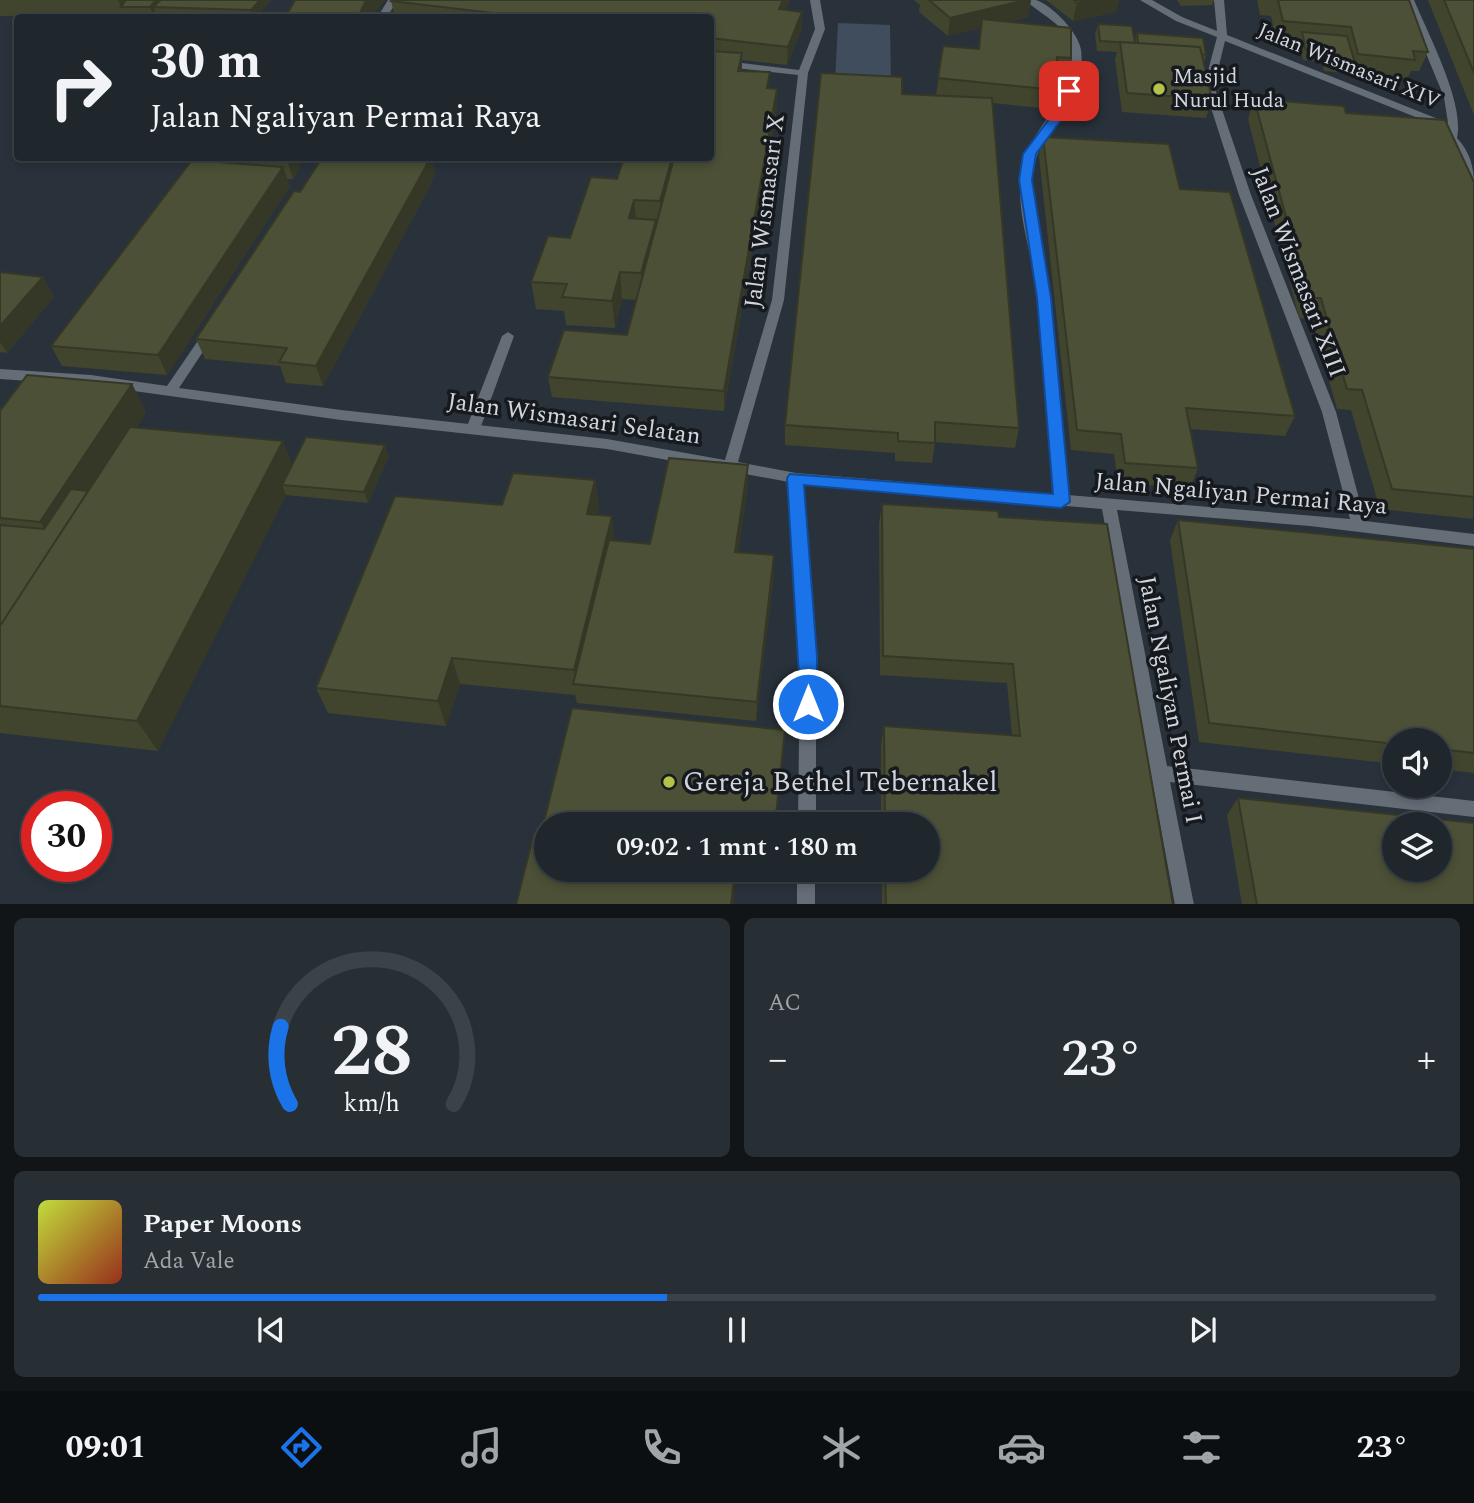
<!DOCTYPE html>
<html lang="id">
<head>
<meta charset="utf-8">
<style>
	:root { --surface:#1f262c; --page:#272e34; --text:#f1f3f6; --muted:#a1a5a9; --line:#3c4348; --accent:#1a73e8 }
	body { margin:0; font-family:Spectral,serif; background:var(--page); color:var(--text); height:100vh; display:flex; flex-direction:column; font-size:26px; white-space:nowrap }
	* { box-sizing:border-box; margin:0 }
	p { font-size:23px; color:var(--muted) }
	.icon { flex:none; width:38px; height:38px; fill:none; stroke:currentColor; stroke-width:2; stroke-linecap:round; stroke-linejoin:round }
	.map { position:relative; height:904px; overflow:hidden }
	.sheet { display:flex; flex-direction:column; gap:14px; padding:14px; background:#111518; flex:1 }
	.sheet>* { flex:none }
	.hud { position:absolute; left:14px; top:14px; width:700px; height:147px; border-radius:7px; box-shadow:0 4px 10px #0003,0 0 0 2px var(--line); background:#1f262c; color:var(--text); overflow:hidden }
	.buttons { position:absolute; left:1382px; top:728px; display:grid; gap:14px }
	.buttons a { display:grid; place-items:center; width:70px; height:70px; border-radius:50%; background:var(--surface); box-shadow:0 4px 10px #0003,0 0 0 2px var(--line); font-size:35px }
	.speed { position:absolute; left:21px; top:791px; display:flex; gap:14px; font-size:35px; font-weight:700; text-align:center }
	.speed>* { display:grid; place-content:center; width:91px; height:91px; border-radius:50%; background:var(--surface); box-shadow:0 4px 10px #0003,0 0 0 2px var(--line); line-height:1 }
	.speed .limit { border:10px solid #d22; background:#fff; color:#111 }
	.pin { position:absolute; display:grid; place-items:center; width:60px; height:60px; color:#fff; margin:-30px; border-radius:14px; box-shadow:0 4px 10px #0006 }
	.me { position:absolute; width:77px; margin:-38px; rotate:0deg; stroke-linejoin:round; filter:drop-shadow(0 0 5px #0008) }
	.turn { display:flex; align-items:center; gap:24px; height:147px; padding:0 21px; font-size:32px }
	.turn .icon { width:91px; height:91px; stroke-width:2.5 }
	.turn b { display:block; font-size:49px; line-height:60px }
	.big { font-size:52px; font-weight:600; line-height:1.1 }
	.sheet .card { flex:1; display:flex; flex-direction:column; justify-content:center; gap:10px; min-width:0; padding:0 24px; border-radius:10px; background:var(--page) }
	.sheet .dial { align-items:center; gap:0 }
	.dial svg { height:182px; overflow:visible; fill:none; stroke:var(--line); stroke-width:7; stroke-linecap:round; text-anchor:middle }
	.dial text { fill:var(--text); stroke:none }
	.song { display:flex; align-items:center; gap:21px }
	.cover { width:84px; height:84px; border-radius:10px; background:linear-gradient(135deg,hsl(70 70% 55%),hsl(10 70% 35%)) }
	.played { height:7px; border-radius:4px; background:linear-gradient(90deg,var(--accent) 45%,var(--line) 45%) }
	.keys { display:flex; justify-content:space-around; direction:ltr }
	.heat { display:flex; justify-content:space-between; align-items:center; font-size:38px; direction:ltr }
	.sheet .tiles { flex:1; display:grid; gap:14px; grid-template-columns:1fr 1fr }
	.card:last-child { grid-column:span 2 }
	.trip { position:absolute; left:534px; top:812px; width:406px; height:70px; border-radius:35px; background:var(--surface); box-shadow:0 4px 10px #0003,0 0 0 2px var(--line); font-weight:600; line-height:70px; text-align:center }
	.menu { display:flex; height:112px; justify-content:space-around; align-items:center; background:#0c0f12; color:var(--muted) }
	.menu .icon { width:49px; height:49px }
	.menu .selected { color:var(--accent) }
	.menu b { font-size:32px; color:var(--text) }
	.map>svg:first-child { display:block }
</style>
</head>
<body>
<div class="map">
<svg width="1474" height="905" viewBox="0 0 1474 905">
	<rect width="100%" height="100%" fill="#29323b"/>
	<path fill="#3f4d5d" d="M838,23L890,25L891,85L835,83Z"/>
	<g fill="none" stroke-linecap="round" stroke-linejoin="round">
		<path fill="#656e77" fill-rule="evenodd" d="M508,332L514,336L480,429L473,434L468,432L466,429L502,336Z"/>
		<path fill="#656e77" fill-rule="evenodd" d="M388,0H398L386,18H377Z
			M810,0H820L825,29L808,73L784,300L738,462L796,473L1053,494C1049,426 1045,358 1037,291C1032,254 1016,213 1021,175C1026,130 1072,103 1072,54C1072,27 1042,16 1025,0C1029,0 1033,0 1036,0C1052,5 1079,33 1081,50C1088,100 1036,130 1032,177C1028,217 1045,259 1050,298C1059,363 1063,429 1068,495L1350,519L1322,412L1239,195L1204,86L1217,37L1176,21L1140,0H1152L1182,17L1217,31L1214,0H1224L1227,35L1448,123L1444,97L1404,0H1414C1428,34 1465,103 1457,138C1470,152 1474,167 1474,185L1468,182L1455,148L1447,138L1448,130L1225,41L1214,86L1251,195L1336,412L1365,521L1474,534V546L1310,526L1117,510L1167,766L1474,801V817L1170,782L1194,905H1175L1102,509L1066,506L1061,508L1055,505L804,484L816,656V824H798L800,656L789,482L607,449L341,420L91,385L0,379V369L91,375L167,386L206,329L210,328L216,332L179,388L341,410L607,439L725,460L772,300L798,75L710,65V59L799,70L815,29Z
			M797,870H815V905H797Z"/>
	</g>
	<path fill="#41452e" d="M0,0H271L256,18L157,17L156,14L154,16H0Z
		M392,0H790L786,10L802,12L801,31L787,65L742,60V71L770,88L777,89V108L724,411L552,397L548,377L627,335L636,300L622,299L615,328L566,325L564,311L536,309L531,282L570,238L617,179L710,158V18H395L391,1Z
		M914,0H1031L1028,17L1008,22L1071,58L1066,77L1056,76V90L1052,109L992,103L1019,428L1015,448L935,442L932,463L895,461V453L785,445V425L902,94L936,96L943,46L978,49L981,28L948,36L919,12L920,5Z
		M1046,0H1119L1116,12L1073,21Z
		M1163,0H1214L1212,5L1181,6L1177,0Z
		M1257,0H1409L1428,52L1419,71H1411L1407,79L1324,71L1322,62L1303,60L1299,42L1276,40L1271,16L1260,15Z
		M1428,0H1474V115Z
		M1098,24L1135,40L1137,33L1206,55L1204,63L1212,99L1206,118L1122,112L1115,60L1117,52L1097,51L1095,34Z
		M1254,99L1346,113L1474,182L1473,519L1380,509L1351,410L1337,409L1312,319L1299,318L1248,119Z
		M1043,137L1180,189L1295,416L1285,436L1190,429L1198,468L1190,488L1118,483L1114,454L1071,450L1039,156Z
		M202,158H304L293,179H287L290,186L167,375L62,366L51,346L204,161Z
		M322,158H431L435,172L429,188L323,386L286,383L280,366L205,359L196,339L300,192Z
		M0,272L43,277L54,297L7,353L0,352Z
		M132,384L146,412L136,428L283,441L292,464L389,456L368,503L286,495L158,751L0,733V411Z
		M595,480L599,508L597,514L615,541L650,544L748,485L738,552L774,555V575L756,721L577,703L575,695L460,684L446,726L328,713L316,688L502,505Z
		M882,504L999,517L1173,905H882V870H928V824H881V745L884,726L1012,735L1007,683L880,675L879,524Z
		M1178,520L1474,549V773L1440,769V740H1395V764L1199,742L1170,540Z
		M1238,798L1474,905H1242L1227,815Z
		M534,833L771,870L770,883L736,880Z"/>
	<path fill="#353826" d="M118,0H136L121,7L125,17Z
		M156,0H168L153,7L156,14L154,16L150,7Z
		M260,0H271L256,18H254L251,10Z
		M366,0H385L371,18H358Z
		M783,0H790L778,28L779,9Z
		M1026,0H1031L1028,17L948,36L950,18Z
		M1090,0H1119L1116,12L1073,21L1077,3Z
		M802,12L801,31L787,65L788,47Z
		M742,53V71H738Z
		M777,89V108L724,411V391Z
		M288,158H304L293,179L287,160Z
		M429,158H431L435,172L429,188L323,386L316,366Z
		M672,158H674L662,229L660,201Z
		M283,167L290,186L167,375L158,355Z
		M634,200L637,227L629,218Z
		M656,220L657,247L643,301L641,273Z
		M620,272L622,299L615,328L612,301Z
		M43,277L54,297L7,353L0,342V326Z
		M132,384L146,412L58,549L40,522Z
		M283,441L296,474L282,485L286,495L158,751L137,721Z
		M385,445L389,456L368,503L364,492Z
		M748,465V485L735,571V552Z
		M595,480L599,508L591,541L587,514Z
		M612,516L615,543L577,685L574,670Z
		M774,555V575L756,721L757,702Z
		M452,658L460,684L446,726L438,701Z
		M735,870H736V879L733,905H731Z"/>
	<path fill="#4c5036" stroke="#353826" stroke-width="2" fill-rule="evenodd" d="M126,0H156L150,7H121Z
		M161,0H260L251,10L153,7Z
		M295,0H366L358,18H285Z
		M392,0H783L779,9L802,12L788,47L710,38V18H535L391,1Z
		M929,0H1026L950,18Z
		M1074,0H1090L1077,3Z
		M1278,0H1409L1428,52L1413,51L1415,60L1358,54L1351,27L1283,21Z
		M1444,0H1474V73Z
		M982,19L1071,28V58L1057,57L1056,90L938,78L943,46L979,49Z
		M1098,24L1132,26L1135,43L1100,41Z
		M1302,32L1347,36L1355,63L1328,61L1326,52L1306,50Z
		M1137,33L1203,38L1206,55L1202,54L1200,47L1138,43Z
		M1120,42L1200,47L1212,99L1127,93Z
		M710,51L742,53L738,71L770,72L767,88L777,89L724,391L548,377L564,330L627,335L674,158H710Z
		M821,73L902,77V94L992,98L1019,428L935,422V443L898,441V433L785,425Z
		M1254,99L1344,106L1346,113L1445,120L1474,182V497L1392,489L1362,390L1347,389L1321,298H1308Z
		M1043,137L1169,144L1180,189L1230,192L1295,416L1186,408L1198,468L1125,463L1121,434L1077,430Z
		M202,158H288L287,160Z
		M322,158H429L425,168L316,366L279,362L287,348L196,339L294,191L300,192Z
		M624,158H672L660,201L634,200L629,218L656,220L641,273L620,272L612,301L562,297L567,284L531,282L548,236L570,238L591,177L617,179Z
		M192,160L283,167L158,355L51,346Z
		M0,272L43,277L0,326Z
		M27,375L132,384L40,522L0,518V411Z
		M130,427L283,441L137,721L0,706V626Z
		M306,437L385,445L364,492L282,485Z
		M669,458L748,465L735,552L774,555L757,702L573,684L609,540L650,544Z
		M513,473L595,480L587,514L612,516L574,670L452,658L438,701L316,688L395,496L502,505Z
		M71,489L88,491L0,626V525L44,529Z
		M882,504L998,511L999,517L1107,524L1173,905H886L885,870H928V824H885L884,726L1020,736L1013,664L883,656Z
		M1178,520L1474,549V753L1440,749V740H1395V744L1209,723Z
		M572,708L785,730L775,824H546V835L541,834Z
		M1238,798L1474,823V905H1257ZM1395,824H1440V870H1395Z
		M534,833L546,835V870H735L731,905H516Z
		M736,870H771L770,875L736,871Z"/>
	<path fill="#1a73e8" stroke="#114b97" stroke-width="2" d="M1065,88L1075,91L1070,108L1036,154L1032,180L1051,298L1070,502L1061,508L804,485L817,656V704L814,710H801L787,478L790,474L1053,494L1037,298L1019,180L1023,154L1058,107Z"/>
	<g fill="#b5c24a" stroke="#16191e" stroke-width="2.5">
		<circle cx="1159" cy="89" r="7"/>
		<circle cx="669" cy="782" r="7"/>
	</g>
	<g text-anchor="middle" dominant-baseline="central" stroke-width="7" stroke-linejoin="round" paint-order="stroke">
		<g font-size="21" fill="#d0d6dc" stroke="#16191e">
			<text transform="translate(1349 66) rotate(22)">Jalan Wismasari XIV</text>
		</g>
		<g font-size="21" fill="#d0d6dc" stroke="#16191e" text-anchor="start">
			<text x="1173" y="77">Masjid<tspan x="1173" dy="24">Nurul Huda</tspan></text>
		</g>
		<g font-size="24" fill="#d0d6dc" stroke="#16191e">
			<text transform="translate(765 211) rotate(-83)">Jalan Wismasari X</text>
			<text transform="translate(1298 272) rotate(69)">Jalan Wismasari XIII</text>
			<text transform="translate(574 419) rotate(8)">Jalan Wismasari Selatan</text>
			<text transform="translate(1241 494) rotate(5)">Jalan Ngaliyan Permai Raya</text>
			<text transform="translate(1170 700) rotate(79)">Jalan Ngaliyan Permai I</text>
		</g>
		<g font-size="28" fill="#d0d6dc" stroke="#16191e" text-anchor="start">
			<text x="683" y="782">Gereja Bethel Tebernakel</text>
		</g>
	</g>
</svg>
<div class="buttons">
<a><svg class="icon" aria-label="sound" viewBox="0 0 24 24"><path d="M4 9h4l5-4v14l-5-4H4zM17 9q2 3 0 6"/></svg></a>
<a><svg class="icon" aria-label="layers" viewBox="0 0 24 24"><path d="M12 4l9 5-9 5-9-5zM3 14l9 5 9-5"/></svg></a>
</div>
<div class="speed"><div class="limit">30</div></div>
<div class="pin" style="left:1069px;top:91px;background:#d93025"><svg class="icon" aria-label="arrive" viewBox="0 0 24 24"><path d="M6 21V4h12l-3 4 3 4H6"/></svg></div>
<svg class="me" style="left:808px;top:704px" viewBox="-20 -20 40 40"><circle r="17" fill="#1a73e8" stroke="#fff" stroke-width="3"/><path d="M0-11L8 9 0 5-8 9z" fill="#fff"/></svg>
<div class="trip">09:02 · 1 mnt · 180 m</div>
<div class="hud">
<div class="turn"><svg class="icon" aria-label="right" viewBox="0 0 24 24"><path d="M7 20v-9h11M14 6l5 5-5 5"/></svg><div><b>30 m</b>Jalan Ngaliyan Permai Raya</div></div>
</div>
</div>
<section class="sheet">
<div class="tiles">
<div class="card dial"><svg viewBox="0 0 100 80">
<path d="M14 69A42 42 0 1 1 86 69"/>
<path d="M14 69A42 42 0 0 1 10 35" stroke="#1a73e8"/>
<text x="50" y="56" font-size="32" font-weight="700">28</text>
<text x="50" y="72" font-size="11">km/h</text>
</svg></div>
<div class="card"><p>AC</p>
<div class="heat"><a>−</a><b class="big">23°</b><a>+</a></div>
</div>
<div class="card">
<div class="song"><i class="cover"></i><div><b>Paper Moons</b><p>Ada Vale</p></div></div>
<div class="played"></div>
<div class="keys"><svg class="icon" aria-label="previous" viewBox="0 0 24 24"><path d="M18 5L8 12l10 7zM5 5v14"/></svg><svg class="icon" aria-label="pause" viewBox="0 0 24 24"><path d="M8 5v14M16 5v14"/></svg><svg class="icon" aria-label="next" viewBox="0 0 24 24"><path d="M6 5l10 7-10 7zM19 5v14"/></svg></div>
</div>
</div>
</section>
<nav class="menu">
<b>09:01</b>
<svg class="icon selected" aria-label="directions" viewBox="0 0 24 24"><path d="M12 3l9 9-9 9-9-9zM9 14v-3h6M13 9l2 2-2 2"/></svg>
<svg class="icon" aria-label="music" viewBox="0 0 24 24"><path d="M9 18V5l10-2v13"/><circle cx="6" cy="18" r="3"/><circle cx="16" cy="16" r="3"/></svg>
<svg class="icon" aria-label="phone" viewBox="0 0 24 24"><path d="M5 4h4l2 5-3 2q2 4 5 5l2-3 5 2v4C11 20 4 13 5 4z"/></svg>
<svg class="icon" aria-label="climate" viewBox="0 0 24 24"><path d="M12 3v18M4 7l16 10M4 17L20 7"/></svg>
<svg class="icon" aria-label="car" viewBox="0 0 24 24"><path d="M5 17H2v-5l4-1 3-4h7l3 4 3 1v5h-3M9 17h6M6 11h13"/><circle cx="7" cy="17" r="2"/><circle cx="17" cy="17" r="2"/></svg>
<svg class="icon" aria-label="filters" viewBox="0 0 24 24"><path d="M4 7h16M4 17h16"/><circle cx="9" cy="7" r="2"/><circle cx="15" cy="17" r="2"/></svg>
<b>23°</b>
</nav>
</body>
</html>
